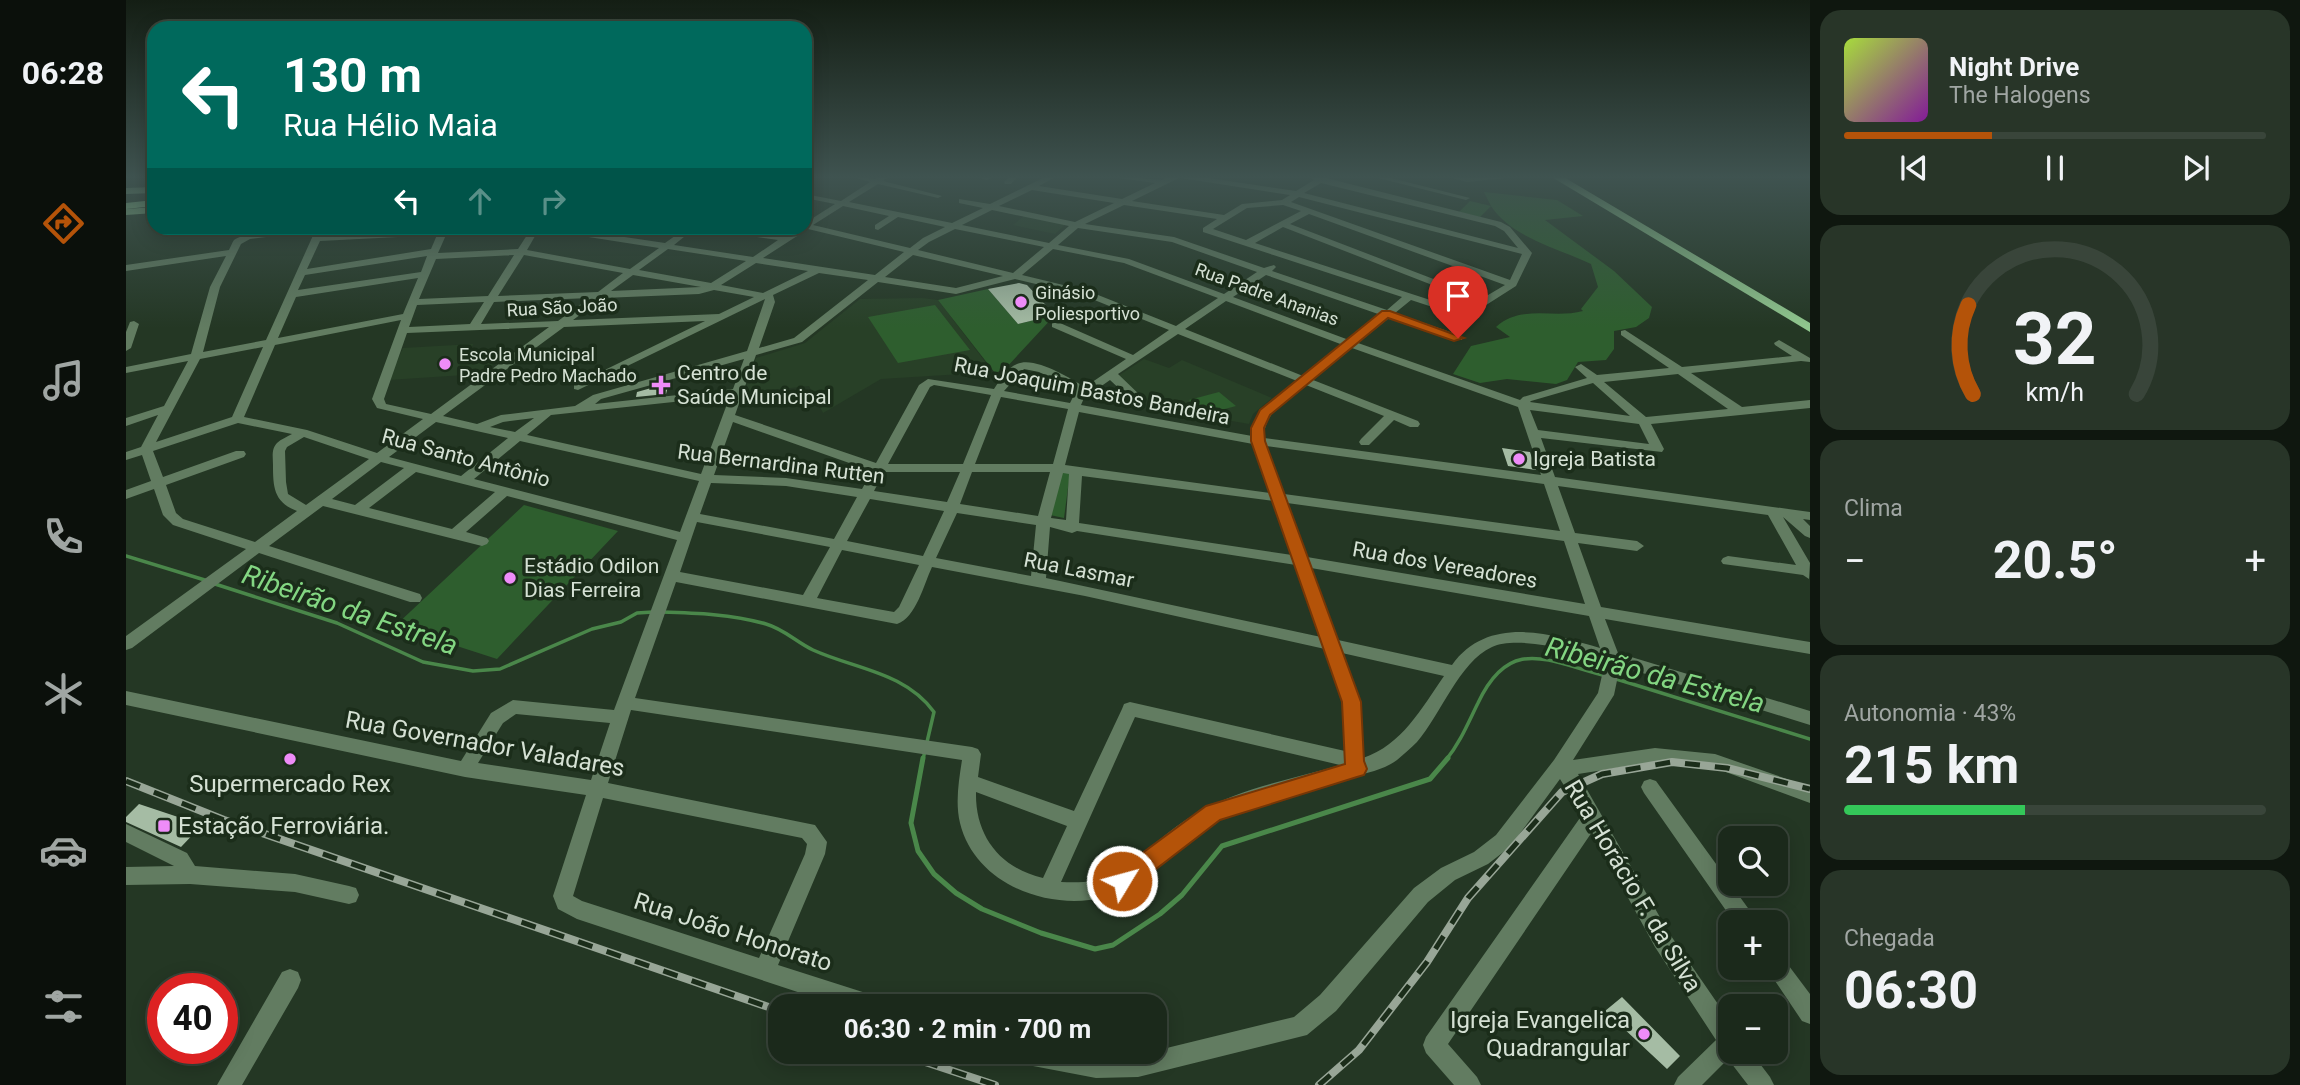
<!DOCTYPE html>
<html lang="pt">
<head>
<meta charset="utf-8">
<style>
	:root { --surface:#1b291b; --page:#283528; --text:#f1f3f6; --muted:#a0a6a3; --line:#39453a; --accent:#b45309 }
	body { margin:0; font-family:Roboto,sans-serif; background:var(--page); color:var(--text); height:100vh; display:flex; flex-direction:column; font-size:26px; white-space:nowrap }
	* { box-sizing:border-box; margin:0 }
	p { font-size:23px; color:var(--muted) }
	.icon { flex:none; width:38px; height:38px; fill:none; stroke:currentColor; stroke-width:2; stroke-linecap:round; stroke-linejoin:round }
	.map { position:relative; flex:1; overflow:hidden }
	.panel { display:flex; flex-direction:column; gap:10px; padding:10px; background:#0f170f; width:490px }
	.panel>* { flex:none }
	.banner { position:absolute; left:21px; top:21px; width:665px; height:214px; border-radius:21px; box-shadow:0 4px 18px #0003,0 0 0 2px var(--line); background:#00695c; color:#fff; overflow:hidden }
	.fabs { position:absolute; left:1592px; top:826px; display:grid; gap:14px }
	.fabs a { display:grid; place-items:center; width:70px; height:70px; border-radius:14px; background:var(--surface); box-shadow:0 4px 18px #0003,0 0 0 2px var(--line); font-size:35px }
	.speed { position:absolute; left:21px; top:973px; display:flex; gap:14px; font-size:35px; font-weight:700; text-align:center }
	.speed>* { display:grid; place-content:center; width:91px; height:91px; border-radius:50%; background:var(--surface); box-shadow:0 4px 18px #0003,0 0 0 2px var(--line); line-height:1 }
	.speed .limit { border:10px solid #d22; background:#fff; color:#111 }
	.pin { position:absolute; display:grid; place-items:center; width:60px; height:60px; color:#fff; margin:-72px -30px; border-radius:50% 50% 50% 0; rotate:-45deg; box-shadow:0 0 7px #0007 }
	.pin .icon { rotate:45deg }
	.me { position:absolute; width:77px; margin:-38px; rotate:53deg; stroke-linejoin:round; filter:drop-shadow(0 0 5px #0008) }
	.turn { display:flex; align-items:center; gap:24px; height:147px; padding:0 21px; font-size:32px }
	.turn .icon { width:91px; height:91px; stroke-width:2.5 }
	.turn b { display:block; font-size:49px; line-height:60px }
	.lanes { display:flex; align-items:center; height:66px; padding:0 21px; background:#0003; justify-content:center; gap:35px; direction:ltr }
	.lanes .off { opacity:.35 }
	.big { font-size:52px; font-weight:700; line-height:1.1 }
	.panel .card { flex:1; display:flex; flex-direction:column; justify-content:center; gap:10px; min-width:0; padding:0 24px; border-radius:21px; background:var(--page) }
	.panel .dial { align-items:center; gap:0 }
	.dial svg { height:182px; overflow:visible; fill:none; stroke:var(--line); stroke-width:7; stroke-linecap:round; text-anchor:middle }
	.dial text { fill:var(--text); stroke:none }
	.song { display:flex; align-items:center; gap:21px }
	.cover { width:84px; height:84px; border-radius:10px; background:linear-gradient(135deg,hsl(80 70% 55%),hsl(290 70% 35%)) }
	.played { height:7px; border-radius:4px; background:linear-gradient(90deg,var(--accent) 35%,var(--line) 35%) }
	.keys { display:flex; justify-content:space-around; direction:ltr }
	.heat { display:flex; justify-content:space-between; align-items:center; font-size:38px; direction:ltr }
	.charge { height:10px; border-radius:5px; background:linear-gradient(90deg,#34c759 43%,var(--line) 0) }
	.trip { position:absolute; left:642px; top:994px; width:399px; height:70px; border-radius:21px; background:var(--surface); box-shadow:0 4px 18px #0003,0 0 0 2px var(--line); font-weight:700; line-height:70px; text-align:center }
	main { display:flex; flex:1; min-height:0 }
	.tab-bar { display:flex; flex-direction:column; width:126px; justify-content:space-around; align-items:center; background:#0b100b; color:var(--muted) }
	.tab-bar .icon { width:49px; height:49px }
	.tab-bar .active { color:var(--accent) }
	.tab-bar b { font-size:32px; color:var(--text) }
	.map>svg:first-child { display:block }
</style>
</head>
<body>
<main>
<nav class="tab-bar">
<b>06:28</b>
<svg class="icon active" aria-label="directions" viewBox="0 0 24 24"><path d="M12 3l9 9-9 9-9-9zM9 14v-3h6M13 9l2 2-2 2"/></svg>
<svg class="icon" aria-label="music" viewBox="0 0 24 24"><path d="M9 18V5l10-2v13"/><circle cx="6" cy="18" r="3"/><circle cx="16" cy="16" r="3"/></svg>
<svg class="icon" aria-label="phone" viewBox="0 0 24 24"><path d="M5 4h4l2 5-3 2q2 4 5 5l2-3 5 2v4C11 20 4 13 5 4z"/></svg>
<svg class="icon" aria-label="climate" viewBox="0 0 24 24"><path d="M12 3v18M4 7l16 10M4 17L20 7"/></svg>
<svg class="icon" aria-label="car" viewBox="0 0 24 24"><path d="M5 17H2v-5l4-1 3-4h7l3 4 3 1v5h-3M9 17h6M6 11h13"/><circle cx="7" cy="17" r="2"/><circle cx="17" cy="17" r="2"/></svg>
<svg class="icon" aria-label="filters" viewBox="0 0 24 24"><path d="M4 7h16M4 17h16"/><circle cx="9" cy="7" r="2"/><circle cx="15" cy="17" r="2"/></svg>
</nav>
<div class="map">
<svg width="1684" height="1085" viewBox="0 0 1684 1085">
	<rect width="100%" height="100%" fill="#243724"/>
	<path fill="#284027" d="M898,216L940,224L929,234L887,225Z
		M796,298L812,300L864,368L835,370L836,374L755,379L697,413L683,386L618,393L630,358L679,343L734,299Z
		M347,344L344,351L384,353L354,374L262,380L277,348Z
		M1018,359L1043,368L1056,360L1146,398L1127,414L1123,424L1031,408L992,376Z"/>
	<path fill="#2e5e2e" d="M1358,192L1431,200L1457,216L1419,220L1488,271L1526,307L1523,318L1510,327L1488,331V349L1480,360L1452,362L1441,380L1430,384L1381,379L1354,383L1327,374L1345,346L1384,337L1370,327C1395,304 1428,319 1457,311L1455,309L1472,287L1465,264C1432,248 1386,238 1365,206L1354,217L1333,212L1344,201L1365,206Z
		M862,289L892,324L929,315L879,369L869,373L812,300Z
		M809,305L844,350L772,363L742,317Z
		M1093,392L1110,406L1080,414L1063,400Z
		M932,471L944,473L938,518L924,515Z
		M398,505L492,531L371,659L269,626Z"/>
	<g fill="none" stroke-linecap="round" stroke-linejoin="round">
		<path stroke="#4a874a" stroke-width="3.5" d="M0,556L82,581
			M89,584L211,623L297,662L347,671L374,669L466,629L495,622L511,613L527,612
			M534,612C569,613 606,614 640,624C658,629 670,642 687,650C729,669 779,672 808,712L801,742
			M1487,678L1684,739
			M797,760L799,750
			M1320,760C1334,743 1342,723 1352,703C1384,635 1421,661 1480,676"/>
		<path stroke="#4a874a" stroke-width="5" d="M797,758L785,823L792,851L808,874L830,893L856,909L915,933L969,949L987,945L1034,914L1056,895L1096,846L1304,779L1322,758"/>
	</g>
	<path fill="#a5bca4" d="M893,283L901,285L929,315L892,324L862,289Z
		M543,383L540,394L510,397L511,392Z
		M1376,448L1404,452L1410,470L1382,466Z
		M13,804L76,825L55,847L0,822V817Z
		M1496,997L1554,1056L1541,1069L1479,1011Z"/>
	<g fill="none" stroke-linecap="round" stroke-linejoin="round">
		<path fill="#627c61" fill-rule="evenodd" d="M724,176L749,179L754,176H763L757,181L816,196L812,198L752,184L723,202L826,223L857,208L833,203V199L864,204L921,176H931L913,186L996,199L1029,183L992,178L988,176L1036,180L1044,176H1069L1170,191L1188,180L1182,176H1192L1375,222L1384,227L1406,253L1390,286L1346,314L1334,316L1285,300L1269,313L1336,336V340H1328L1263,318L1232,343L1394,400L1397,397L1461,378L1449,367L1455,364L1471,375L1543,368L1495,335V331L1499,330L1556,367L1666,356L1649,345L1648,343L1653,340L1684,358V362L1675,361L1565,373L1616,407L1684,400V408L1525,424L1538,449L1536,452L1415,438L1429,477L1684,512V520L1677,519L1684,526V538L1679,536L1657,517L1684,563L1683,579L1677,575L1597,564L1595,561L1597,558L1602,556L1670,565L1642,515L1432,486L1449,533L1511,541L1518,546L1511,551L1452,543L1475,607L1684,642V654L1479,619L1492,653L1684,711V725L1494,666L1488,695L1447,760L1529,748L1589,754L1684,787V803L1589,768L1529,762L1452,774L1543,933L1605,1023V1052H1625L1644,1077L1648,1085H1622L1602,1059L1576,1085H1548L1552,1077L1590,1040L1529,947L1466,832L1322,1044L1351,1077L1355,1085H1328L1300,1053L1297,1045L1300,1037L1456,815L1434,779L1384,847L1362,864L1329,880L1302,902L1210,1011L1181,1035L1012,1077L970,1078L876,1060L873,1052H948L970,1056L1012,1055L1168,1017L1194,995L1288,888L1315,868L1348,852L1370,835L1428,760L1472,693L1479,662C1454,651 1391,635 1366,647C1333,662 1314,716 1291,742C1285,748 1278,754 1271,760C1261,768 1240,774 1228,776C1216,779 1204,784 1192,787C1162,796 1131,804 1101,816C1063,832 1040,869 1004,888C945,919 851,893 834,823C829,802 833,780 836,760L505,710L482,783L689,825L701,842L699,854L652,965L746,995L754,998L757,1006H714L451,919L432,909L427,896L460,795L339,777L0,705V691L335,761L365,713L387,700L488,710L551,540L381,496L340,532L361,538L363,541L361,544L356,546L197,506L143,546L294,594L296,598L294,602H284L133,553L6,648L0,650V636L120,549L47,525L37,515L28,489L0,499V490L25,481L16,455L0,460V452L15,447L32,415L0,426V418L38,406L62,361L0,373V367L65,354L84,287L100,256L0,271V265L103,250C104,248 107,241 108,240C120,230 182,228 199,228L196,235L314,230L315,228H323V230L438,228L539,243L560,228H569L548,245L627,257L652,240L587,231L583,228H601L659,236L673,228H679V223L709,204L679,198V194L715,201L744,182ZM1053,178H1055L1164,195L1156,200L1116,204L1098,215L1006,201ZM1195,183L1369,226L1378,231L1392,248L1178,193ZM906,190L988,203L949,222L873,206ZM1173,197L1396,254L1384,280L1165,202ZM998,205L1091,219L1077,228V232L1276,297L1261,310L1146,271L1150,267L1148,265L1138,268L1048,237L959,224ZM1157,205L1175,211L1120,240L1087,229L1121,208ZM717,206L763,216L749,225V229L752,230L772,217L819,227L797,238L784,248L687,225ZM866,210L943,226L923,243L836,225ZM1183,214L1379,285L1357,298L1164,224ZM1157,227L1350,302L1335,310L1129,243ZM952,228L1046,242L1131,272L1098,294L1003,259L932,245ZM682,229L778,252L749,275L637,258ZM829,229L918,247L887,273L792,250L803,242ZM189,231L140,340L77,352L94,287L115,244L124,239ZM412,231H424L533,248L504,269L401,250ZM403,232L392,249L312,253L320,235ZM311,235L305,249L181,269L194,241ZM542,249L620,261L585,283L513,270ZM927,249L998,263L1092,298L1050,326L962,291L896,275ZM388,255L362,296L293,299L310,259ZM398,255L497,273L472,292L372,296ZM787,255L877,276L830,288L759,277ZM301,256L295,272L172,290L179,275ZM630,263L682,271L637,293L595,285ZM693,273L742,280L668,338L633,348L649,302L647,295ZM507,275L575,287L485,291ZM1140,275L1255,315L1223,340L1107,297ZM292,278L277,314L152,338L170,297ZM889,279L956,295L1043,330L1007,355L934,323H926V327L1000,359L959,387C943,378 909,356 891,364C881,368 874,380 868,389L802,379L793,385L750,463L609,415L630,355L676,342L752,282L830,294ZM588,290L628,297L593,314L447,320L477,298L573,294ZM463,298L432,321L355,324L368,302ZM639,299L621,351L467,395L449,406L375,415L351,424L317,416L438,327L579,321L448,385V389L452,390ZM1100,301L1217,345L1177,376L1059,329ZM358,302L344,324L283,327L291,305ZM275,320L246,399L251,408L297,419L251,453L181,430L118,417L149,345ZM423,327L305,414L260,404L258,399L281,333ZM1052,334L1171,381C1152,396 1126,409 1126,436L955,405L958,398L1016,401V397L992,374ZM137,347L106,417L30,442L74,359ZM1226,348L1392,407L1415,475L1138,438C1138,411 1161,401 1180,385L1258,416L1235,439L1233,442L1235,445H1243L1268,420L1284,427H1292L1294,424L1292,421L1187,380ZM618,359L607,389L469,404L475,399ZM898,369L913,372L950,391L944,403L878,391ZM1552,374L1602,409L1520,417L1478,382ZM984,380L1000,395L967,392ZM1467,383L1504,416L1404,402L1405,401ZM808,385L865,395L837,464H762L804,387ZM604,396L575,474L401,435L425,415ZM875,397L942,409L927,464H849ZM1404,410L1513,424L1523,444L1412,430ZM953,412L1127,444L1144,493L939,465ZM408,418L389,432L364,427L377,422ZM310,422L382,438L335,476L263,457ZM607,422L746,471L736,489L660,478L588,475ZM112,423L166,434C161,437 155,439 151,443C145,449 147,458 147,465C147,488 148,502 171,511L129,542L57,519L50,513L40,485L118,457L120,454L118,451H110L37,477L27,451ZM178,437L243,459L180,505L162,494L160,482L159,451L161,447ZM394,441L573,481L554,532L348,479ZM1140,446L1418,484L1434,531L1158,494ZM255,462L278,468L229,505L206,499ZM290,472L369,492L326,529L243,508ZM758,472H834L821,502L748,491ZM846,472H924L912,516L834,504ZM937,473L943,474L940,520L925,518ZM956,476L1147,501L1166,555L953,523ZM585,483L660,486L731,497L708,539L574,514ZM744,499L818,511L797,556L721,541ZM1161,503L1438,541L1459,604L1181,557ZM831,513L910,525L905,576L810,558ZM571,522L704,547L677,595L554,572ZM924,527L946,533L951,531L1170,565L1195,637L920,578ZM716,550L793,565L773,607L768,612L691,598ZM806,567L959,596L1199,649L1218,702L1219,751L1004,702L998,704L996,709L948,811L852,777L855,754L852,749L846,747L509,698L550,582L771,624C790,618 798,584 806,567ZM1185,568L1463,616L1474,648C1424,633 1362,615 1326,665L1212,640ZM1216,653L1318,676C1295,709 1276,745 1237,758L1234,702ZM390,714L484,723L465,780L352,763L377,723ZM1009,717L1214,765C1167,779 1115,788 1071,813C1042,829 1018,856 990,874C972,882 955,883 935,882ZM850,792L941,826L917,878C874,868 849,836 850,792ZM477,798L676,838L681,844L679,854L633,958L456,901L447,896Z
			M849,176H862L865,178L861,180Z
			M884,176H892L885,184H879L878,182Z
			M1244,176H1257L1344,198L1340,200Z
			M1319,176H1384L1380,178L1341,182Z
			M8,321L13,324L5,348L0,351V332L4,322Z
			M1524,779L1530,781L1627,915L1630,922H1608L1518,793L1515,787L1518,781Z
			M0,824L61,853L69,866L169,874L223,886L230,888L233,895L230,902L223,904L169,892L64,884L0,885V867L48,866L0,842Z
			M1650,955L1657,958L1684,994V1024L1676,1021L1643,972L1641,968H1650Z
			M164,969L172,972L175,980L172,988L116,1085H91L156,972Z"/>
		<path fill="#90c68e" fill-rule="evenodd" d="M1424,176H1436L1684,323V332Z
			M28,187V193L0,194V188Z
			M28,207V213L0,215V209Z"/>
		<path fill="#a2e3a0" fill-rule="evenodd" d="M28,200V206L0,209V203Z"/>
		<g stroke="#98a697" stroke-width="8">
			<path id="rail" d="M0,781L98,820L654,1011
				M769,1052L869,1085
				M1193,1085L1233,1050L1301,962L1342,898L1436,792L1476,774L1546,762L1601,768L1684,789"/>
		</g>
		<use href="#rail" stroke="#1b2d1a" stroke-width="5" stroke-dasharray="15" stroke-linecap="butt"/>
	</g>
	<linearGradient id="sky" x2="0" y2="1"><stop stop-color="#141e14"/><stop offset="0.54" stop-color="#3f5350"/><stop offset="1" stop-color="#3f5350" stop-opacity="0"/></linearGradient>
	<rect width="1684" height="328" fill="url(#sky)"/>
	<path fill="#b45309" stroke="#753606" stroke-width="2" d="M1256,311H1264L1338,338L1328,341L1262,318L1144,415L1138,428L1139,441L1235,702L1238,761L1241,769L1238,775L1231,777L1094,820L1004,889L996,892L988,889L985,881L988,874L1080,806L1219,764L1216,702L1125,441V428L1134,410Z"/>
	<g fill="#ee8cf8" stroke="#1b2d1a" stroke-width="2.5">
		<circle cx="895" cy="302" r="7"/>
		<circle cx="319" cy="364" r="7"/>
		<path d="M531.5 374.5h7v7h7v7h-7v7h-7v-7h-7v-7h7z"/>
		<circle cx="1393" cy="459" r="7"/>
		<circle cx="384" cy="578" r="7"/>
		<circle cx="164" cy="759" r="7"/>
		<rect x="31" y="819" width="14" height="14" rx="3.5"/>
		<circle cx="1518" cy="1034" r="7"/>
	</g>
	<g text-anchor="middle" dominant-baseline="central" stroke-width="7" stroke-linejoin="round" paint-order="stroke">
		<g font-size="18" fill="#d5e1d4" stroke="#1b2d1a" text-anchor="start">
			<text x="909" y="292">Ginásio<tspan x="909" dy="21">Poliesportivo</tspan></text>
			<text x="333" y="354">Escola Municipal<tspan x="333" dy="21">Padre Pedro Machado</tspan></text>
		</g>
		<g font-size="18" fill="#d5e1d4" stroke="#1b2d1a">
			<text transform="translate(1141 294) rotate(20)">Rua Padre Ananias</text>
			<text transform="translate(436 307) rotate(-3)">Rua São João</text>
		</g>
		<g font-size="21" fill="#d5e1d4" stroke="#1b2d1a" text-anchor="start">
			<text x="551" y="373">Centro de<tspan x="551" dy="24">Saúde Municipal</tspan></text>
			<text x="1407" y="459">Igreja Batista</text>
			<text x="398" y="566">Estádio Odilon<tspan x="398" dy="24">Dias Ferreira</tspan></text>
		</g>
		<g font-size="21" fill="#d5e1d4" stroke="#1b2d1a">
			<text transform="translate(966 391) rotate(11)">Rua Joaquim Bastos Bandeira</text>
			<text transform="translate(340 458) rotate(15)">Rua Santo Antônio</text>
			<text transform="translate(655 464) rotate(7)">Rua Bernardina Rutten</text>
			<text transform="translate(1319 565) rotate(10)">Rua dos Vereadores</text>
			<text transform="translate(953 570) rotate(11)">Rua Lasmar</text>
		</g>
		<g font-size="24" fill="#d5e1d4" stroke="#1b2d1a">
			<text transform="translate(359 744) rotate(10)">Rua Governador Valadares</text>
			<text transform="translate(1507 886) rotate(59)">Rua Horácio F. da Silva</text>
			<text transform="translate(607 932) rotate(18)">Rua João Honorato</text>
		</g>
		<g font-size="24" fill="#d5e1d4" stroke="#1b2d1a">
			<text x="164" y="784">Supermercado Rex</text>
			<text x="52" y="826" text-anchor="start">Estação Ferroviária.</text>
			<text x="1504" y="1020" text-anchor="end">Igreja Evangelica<tspan x="1504" dy="28">Quadrangular</tspan></text>
		</g>
		<g font-size="28" font-style="italic" fill="#83d682" stroke="#1b2d1a">
			<text transform="translate(224 610) rotate(19)">Ribeirão da Estrela</text>
			<text transform="translate(1529 675) rotate(15)">Ribeirão da Estrela</text>
		</g>
	</g>
</svg>
<div class="fabs">
<a><svg class="icon" aria-label="search" viewBox="0 0 24 24"><circle cx="10" cy="10" r="6"/><path d="M15 15l6 6"/></svg></a>
<a>+</a>
<a>−</a>
</div>
<div class="speed"><div class="limit">40</div></div>
<div class="pin" style="left:1332px;top:338px;background:#d93025"><svg class="icon" aria-label="arrive" viewBox="0 0 24 24"><path d="M6 21V4h12l-3 4 3 4H6"/></svg></div>
<svg class="me" style="left:996px;top:881px" viewBox="-20 -20 40 40"><circle r="17" fill="#b45309" stroke="#fff" stroke-width="3"/><path d="M0-11L8 9 0 5-8 9z" fill="#fff"/></svg>
<div class="trip">06:30 · 2 min · 700 m</div>
<div class="banner">
<div class="turn"><svg class="icon" aria-label="left" viewBox="0 0 24 24"><path d="M17 20v-9H6M10 6l-5 5 5 5"/></svg><div><b>130 m</b>Rua Hélio Maia</div></div>
<div class="lanes"><svg class="icon" aria-label="left" viewBox="0 0 24 24"><path d="M17 20v-9H6M10 6l-5 5 5 5"/></svg><svg class="icon off" aria-label="ahead" viewBox="0 0 24 24"><path d="M12 20V5M6 11l6-6 6 6"/></svg><svg class="icon off" aria-label="right" viewBox="0 0 24 24"><path d="M7 20v-9h11M14 6l5 5-5 5"/></svg></div>
</div>
</div>
<section class="panel">
<div class="card">
<div class="song"><i class="cover"></i><div><b>Night Drive</b><p>The Halogens</p></div></div>
<div class="played"></div>
<div class="keys"><svg class="icon" aria-label="previous" viewBox="0 0 24 24"><path d="M18 5L8 12l10 7zM5 5v14"/></svg><svg class="icon" aria-label="pause" viewBox="0 0 24 24"><path d="M8 5v14M16 5v14"/></svg><svg class="icon" aria-label="next" viewBox="0 0 24 24"><path d="M6 5l10 7-10 7zM19 5v14"/></svg></div>
</div>
<div class="card dial"><svg viewBox="0 0 100 80">
<path d="M14 69A42 42 0 1 1 86 69"/>
<path d="M14 69A42 42 0 0 1 12 30" stroke="#b45309"/>
<text x="50" y="56" font-size="32" font-weight="700">32</text>
<text x="50" y="72" font-size="11">km/h</text>
</svg></div>
<div class="card"><p>Clima</p>
<div class="heat"><a>−</a><b class="big">20.5°</b><a>+</a></div>
</div>
<div class="card"><p>Autonomia · 43%</p><b class="big">215 km</b><div class="charge"></div></div>
<div class="card"><p>Chegada</p><b class="big">06:30</b></div>
</section>
</main>
</body>
</html>
